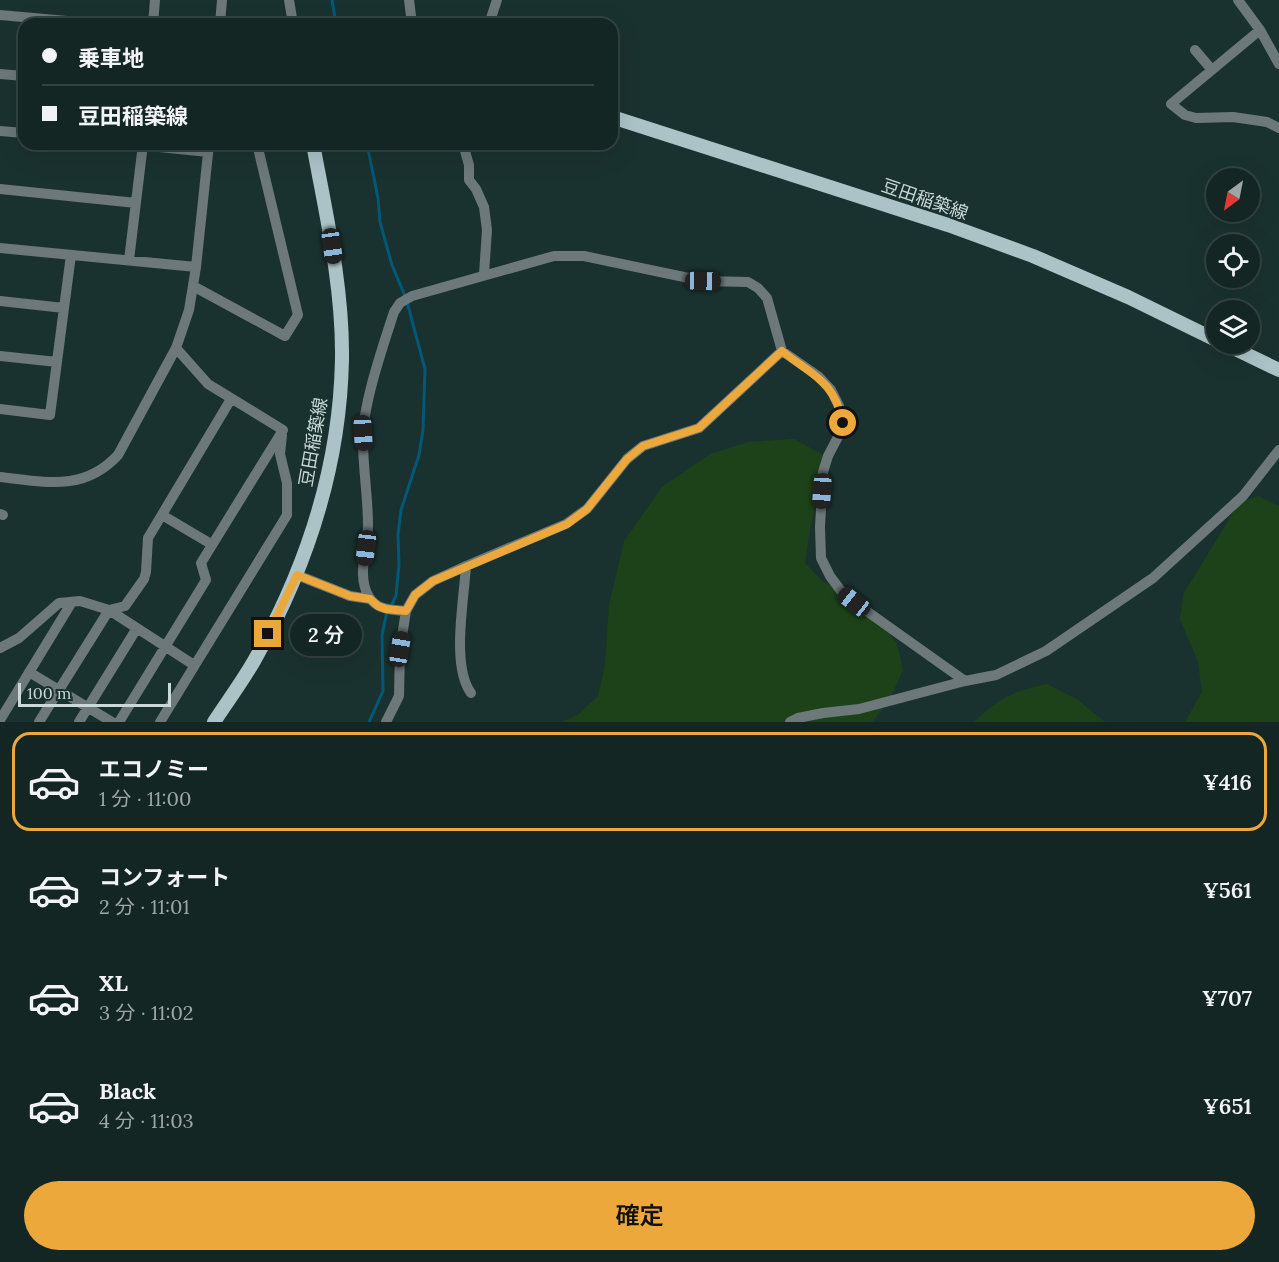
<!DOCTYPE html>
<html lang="ja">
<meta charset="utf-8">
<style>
body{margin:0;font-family:Lora,"Noto Sans JP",serif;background:#1d2e2b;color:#f1f3f6;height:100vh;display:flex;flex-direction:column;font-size:22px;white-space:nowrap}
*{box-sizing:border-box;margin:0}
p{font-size:20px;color:#9da5a6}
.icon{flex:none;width:33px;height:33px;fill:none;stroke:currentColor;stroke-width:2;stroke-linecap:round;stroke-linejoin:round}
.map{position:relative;height:722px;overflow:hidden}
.details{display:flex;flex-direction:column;background:#142623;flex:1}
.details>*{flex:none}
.banner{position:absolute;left:18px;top:18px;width:600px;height:132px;border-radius:18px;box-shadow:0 6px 24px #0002,0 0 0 2px #334341;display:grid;align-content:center;height:132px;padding:0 24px;background:#142623}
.needle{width:39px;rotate:212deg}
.buttons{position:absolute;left:1206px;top:168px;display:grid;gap:12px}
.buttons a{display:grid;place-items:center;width:54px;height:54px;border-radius:50%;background:#142623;box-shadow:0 6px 24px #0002,0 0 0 2px #334341;font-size:30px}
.scale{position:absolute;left:18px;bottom:15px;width:153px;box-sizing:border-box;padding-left:6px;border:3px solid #cad8d6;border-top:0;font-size:16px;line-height:21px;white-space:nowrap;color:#cad8d6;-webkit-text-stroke:4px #1a322f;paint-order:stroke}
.end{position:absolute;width:27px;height:27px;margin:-14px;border:8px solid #eda83b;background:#111;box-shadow:0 0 0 3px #111}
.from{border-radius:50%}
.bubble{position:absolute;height:42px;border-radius:21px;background:#142623;box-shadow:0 6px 24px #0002,0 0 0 2px #334341;font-size:20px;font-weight:600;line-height:42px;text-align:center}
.car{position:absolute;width:18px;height:36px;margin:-18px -9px;border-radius:8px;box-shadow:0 0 4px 2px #0007;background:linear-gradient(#222 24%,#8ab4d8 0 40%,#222 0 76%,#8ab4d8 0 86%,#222 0)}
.banner b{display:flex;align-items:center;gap:21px;height:57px;font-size:22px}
.banner b+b{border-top:2px solid #334341}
.banner i{width:15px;height:15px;background:#f1f3f6}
ul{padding:10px 0 0;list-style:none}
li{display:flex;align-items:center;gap:18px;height:99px;margin:0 12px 9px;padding:0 12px;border:3px solid transparent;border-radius:18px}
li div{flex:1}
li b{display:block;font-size:22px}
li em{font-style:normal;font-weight:600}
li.selected{border-color:#eda83b}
li>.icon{width:54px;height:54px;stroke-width:1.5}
.action{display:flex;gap:12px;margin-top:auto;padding:12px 24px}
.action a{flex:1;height:69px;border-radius:36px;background:#eda83b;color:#111;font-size:24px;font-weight:600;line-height:69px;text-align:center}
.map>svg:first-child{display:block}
.green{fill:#1d4219}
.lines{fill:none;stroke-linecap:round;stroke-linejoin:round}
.stream{stroke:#035877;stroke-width:3}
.minor{stroke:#6d787a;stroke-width:10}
.major{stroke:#abc3c7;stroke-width:14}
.route{stroke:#eda83b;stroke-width:8}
.labels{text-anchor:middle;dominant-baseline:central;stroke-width:4.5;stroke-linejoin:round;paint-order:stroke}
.street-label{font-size:18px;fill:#cad8d6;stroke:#1a322f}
</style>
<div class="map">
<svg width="1279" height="722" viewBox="0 0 1279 722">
<rect width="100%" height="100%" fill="#1a322f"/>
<path class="green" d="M794 439 825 456C819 492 809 527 805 563L823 582 847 591 877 618 897 644 903 670 889 701 872 722H561L578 715 598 696 605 665 609 605 624 541 662 487 710 454 748 442Z
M1258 496 1279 506V722H1185L1202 692 1198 662 1180 619 1184 593 1239 503Z
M1047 684 1078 700 1105 722H974C999 698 1014 691 1047 684Z"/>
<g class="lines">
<path class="stream" d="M332 0 336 24
M367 144 378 198 380 222 392 265 405 296
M369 722 383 691 382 635 386 616 396 596 399 565 398 535 401 510 419 455 423 430 425 369 407 302"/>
<path class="minor" d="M289 0 293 24
M409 0 412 24
M1238 0 1260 30 1279 64
M0 15 100 24
M153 24 155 0
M220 24 222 0
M489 24 497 0
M1260 30 1171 104 1185 115 1196 118 1233 117 1267 122 1279 128
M1195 50 1212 70
M0 74 24 76
M0 131 24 133
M130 144 208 152
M463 144 469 165V180L476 189 484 207 487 230 484 274
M0 189 136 203
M0 248 196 267
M129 260 143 144
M193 286 285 336 298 315 257 144
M0 301 64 308 50 415 0 409
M64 308 71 255
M176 348 208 384 283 430
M0 356 57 362
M0 477C45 482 84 492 118 455L176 348 189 310 196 267 209 144
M0 514 3 515
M162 515 211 544
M466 566C464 600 451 666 471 693
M297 575 350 596 370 599
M406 611C392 610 377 610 369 597 356 575 368 549 368 525 368 494 362 463 363 433 365 398 383 346 394 312L400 303 412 296 554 256H584L703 281 748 282 758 288 767 298 782 351 818 376 831 390 839 406 843 423 840 433 828 456 823 472 820 527 821 558 830 576 844 595 965 681
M0 648 19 638 59 603 80 601 109 610 194 665
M29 672 112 722
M0 720 72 602
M39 722 109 610 125 606 144 579 146 572 148 538 231 399
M79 722 137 628
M119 722 206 580 201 563 283 430
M160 722 287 515V483L280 454 282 435
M386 722 399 696 400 649 406 611 415 595 433 581 466 566 566 524 587 509 627 459 643 446 699 428 782 351
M790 722 798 718 823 713 859 709 965 681 996 675 1046 651 1153 578 1243 496 1279 450"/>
<path class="major" d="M612 117 948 225 1033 256 1128 297 1216 340
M1225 344 1279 370
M214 722C227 702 242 682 254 661 306 569 340 466 342 359 343 287 326 214 313 144"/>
</g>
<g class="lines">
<path class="route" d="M268 634 297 575 350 596 370 599 378 606 386 609 406 611 415 595 433 581 567 524 587 509 627 459 643 446 699 428 782 351C813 376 834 380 843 423"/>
</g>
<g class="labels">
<g class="street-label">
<text transform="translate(925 199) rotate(19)">豆田稲築線</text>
<text transform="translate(313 442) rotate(-80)">豆田稲築線</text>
</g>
</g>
</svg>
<div class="buttons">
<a><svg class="needle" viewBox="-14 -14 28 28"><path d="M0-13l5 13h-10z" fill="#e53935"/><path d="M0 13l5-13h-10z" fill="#9da5a6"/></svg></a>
<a><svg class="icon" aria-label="locate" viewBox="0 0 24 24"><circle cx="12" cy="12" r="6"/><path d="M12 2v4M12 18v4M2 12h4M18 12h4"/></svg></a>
<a><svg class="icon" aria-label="layers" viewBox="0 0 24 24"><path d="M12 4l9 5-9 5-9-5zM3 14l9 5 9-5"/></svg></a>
</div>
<div class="scale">100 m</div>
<i class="end from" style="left:843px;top:423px"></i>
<i class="end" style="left:268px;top:634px"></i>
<div class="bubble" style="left:290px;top:614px;width:72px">2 分</div>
<i class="car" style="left:332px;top:246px;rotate:172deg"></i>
<i class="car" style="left:703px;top:281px;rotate:91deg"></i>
<i class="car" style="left:363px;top:433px;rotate:177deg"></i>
<i class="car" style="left:822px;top:491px;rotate:184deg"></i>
<i class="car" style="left:366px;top:548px;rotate:187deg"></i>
<i class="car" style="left:854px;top:602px;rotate:308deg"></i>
<i class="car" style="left:400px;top:649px;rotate:9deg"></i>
<div class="banner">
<b><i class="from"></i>乗車地</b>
<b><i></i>豆田稲築線</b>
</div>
</div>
<section class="details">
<ul>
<li class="selected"><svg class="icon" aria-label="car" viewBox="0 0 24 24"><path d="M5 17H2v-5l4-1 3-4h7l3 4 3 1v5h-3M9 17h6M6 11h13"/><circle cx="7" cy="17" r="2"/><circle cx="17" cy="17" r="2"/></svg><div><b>エコノミー</b><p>1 分 · 11:00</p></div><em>¥416</em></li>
<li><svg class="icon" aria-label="car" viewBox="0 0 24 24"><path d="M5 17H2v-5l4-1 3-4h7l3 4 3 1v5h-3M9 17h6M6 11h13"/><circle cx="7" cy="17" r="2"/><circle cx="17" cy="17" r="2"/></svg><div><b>コンフォート</b><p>2 分 · 11:01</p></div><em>¥561</em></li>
<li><svg class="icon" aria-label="car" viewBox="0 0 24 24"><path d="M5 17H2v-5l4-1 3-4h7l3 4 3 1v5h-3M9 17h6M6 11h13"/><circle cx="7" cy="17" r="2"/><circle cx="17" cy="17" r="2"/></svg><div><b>XL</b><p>3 分 · 11:02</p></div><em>¥707</em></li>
<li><svg class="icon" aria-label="car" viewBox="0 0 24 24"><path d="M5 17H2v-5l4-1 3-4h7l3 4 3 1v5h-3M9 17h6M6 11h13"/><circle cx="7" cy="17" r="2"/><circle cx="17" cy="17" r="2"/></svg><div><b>Black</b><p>4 分 · 11:03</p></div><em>¥651</em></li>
</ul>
<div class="action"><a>確定</a></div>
</section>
